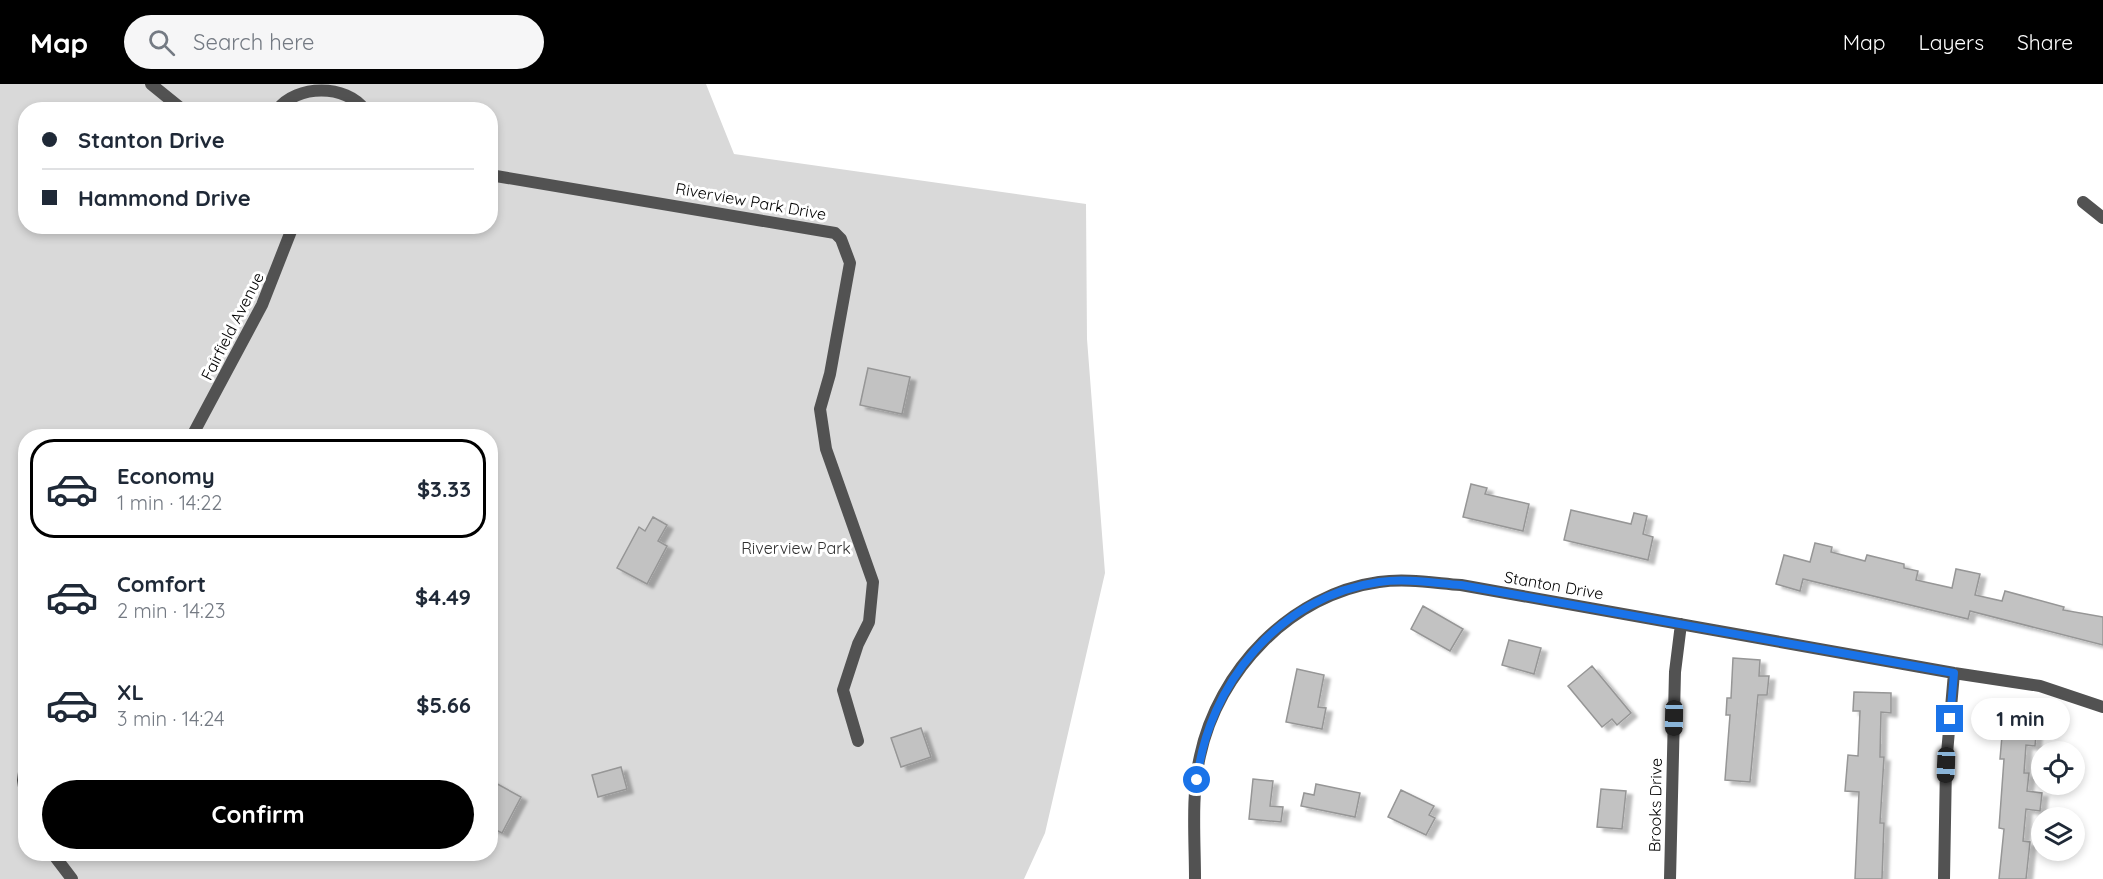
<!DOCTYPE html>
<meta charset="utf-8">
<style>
body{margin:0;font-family:Quicksand,sans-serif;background:#f6f6f7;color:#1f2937;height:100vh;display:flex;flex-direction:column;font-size:22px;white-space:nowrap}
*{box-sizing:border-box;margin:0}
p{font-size:20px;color:#747a83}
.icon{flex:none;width:33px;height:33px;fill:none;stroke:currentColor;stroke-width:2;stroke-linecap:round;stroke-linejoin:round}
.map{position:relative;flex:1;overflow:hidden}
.drawer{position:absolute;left:18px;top:345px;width:480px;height:432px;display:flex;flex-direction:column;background:#fff;border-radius:24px;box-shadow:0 3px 9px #0003}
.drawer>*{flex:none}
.banner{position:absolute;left:18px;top:18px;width:480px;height:132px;border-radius:24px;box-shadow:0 3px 9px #0003;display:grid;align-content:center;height:132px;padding:0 24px;background:#fff}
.fabs{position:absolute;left:2031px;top:657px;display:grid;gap:12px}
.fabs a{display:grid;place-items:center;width:54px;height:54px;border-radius:50%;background:#fff;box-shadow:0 3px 9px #0003;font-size:30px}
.end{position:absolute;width:27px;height:27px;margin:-14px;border:8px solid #1a73e8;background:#fff;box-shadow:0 0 0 3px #fff}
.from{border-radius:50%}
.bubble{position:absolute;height:42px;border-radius:21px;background:#fff;box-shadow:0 3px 9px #0003;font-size:20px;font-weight:700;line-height:42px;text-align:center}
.car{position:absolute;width:18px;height:36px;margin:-18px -9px;border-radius:8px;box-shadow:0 0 4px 2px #0007;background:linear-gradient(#222 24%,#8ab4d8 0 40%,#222 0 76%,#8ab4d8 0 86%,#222 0)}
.banner b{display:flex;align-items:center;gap:21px;height:57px;font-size:22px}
.banner b+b{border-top:2px solid #e0e1e3}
.banner i{width:15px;height:15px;background:#1f2937}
ul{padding:10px 0 0;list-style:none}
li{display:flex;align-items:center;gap:18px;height:99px;margin:0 12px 9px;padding:0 12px;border:3px solid transparent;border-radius:24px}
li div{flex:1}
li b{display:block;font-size:22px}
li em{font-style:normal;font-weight:700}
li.active{border-color:#000}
li>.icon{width:54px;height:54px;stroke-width:1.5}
.button{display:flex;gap:12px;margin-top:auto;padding:12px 24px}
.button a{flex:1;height:69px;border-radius:36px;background:#000;color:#fff;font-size:24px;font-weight:700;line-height:69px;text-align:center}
header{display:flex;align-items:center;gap:36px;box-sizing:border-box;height:84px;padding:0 30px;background:#000;color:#fff}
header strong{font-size:28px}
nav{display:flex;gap:33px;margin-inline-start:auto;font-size:21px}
.search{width:420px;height:54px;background:#f6f6f7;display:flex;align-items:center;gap:15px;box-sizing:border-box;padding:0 21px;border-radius:33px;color:#747a83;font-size:22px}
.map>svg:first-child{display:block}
.green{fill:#d9d9d9;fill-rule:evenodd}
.building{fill:#c2c2c2;stroke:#969696;stroke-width:1.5;filter:url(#shadow)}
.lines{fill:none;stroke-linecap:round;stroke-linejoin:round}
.street{stroke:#525252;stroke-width:12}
.route{stroke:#1a73e8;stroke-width:8}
.labels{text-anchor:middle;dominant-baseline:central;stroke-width:6;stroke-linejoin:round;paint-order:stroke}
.street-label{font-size:16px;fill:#000;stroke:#fff}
.park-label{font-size:16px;fill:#303030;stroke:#fff}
</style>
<header>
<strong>Map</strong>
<div class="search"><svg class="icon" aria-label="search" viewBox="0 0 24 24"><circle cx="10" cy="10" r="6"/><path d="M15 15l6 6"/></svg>Search here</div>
<nav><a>Map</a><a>Layers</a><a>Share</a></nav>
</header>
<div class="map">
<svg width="2103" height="795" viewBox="0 0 2103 795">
<defs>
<filter id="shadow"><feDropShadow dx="6" dy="4" stdDeviation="1.5" flood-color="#0004"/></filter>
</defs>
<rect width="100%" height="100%" fill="#fff"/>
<path class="green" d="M0 0H706L734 70 1086 120 1087 255 1105 489 1045 749 1024 795H0ZM26 26H490V142H26ZM26 352H490V770H26Z"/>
<path class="building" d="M868 284 910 293 902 330 860 321Z
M1471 400 1487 404 1485 410 1529 420 1523 447 1463 433Z
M1571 426 1631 440 1634 429 1647 432 1643 450 1653 453 1648 476 1564 456Z
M653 433 667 441 658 457 667 462 647 500 617 484 639 443 645 447Z
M1815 459 1832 463 1831 468 1865 477 1867 471 1904 480V484L1918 487 1916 496 1952 504 1956 485 1980 490 1975 511 2002 517 2005 507 2064 523 2063 526 2103 533V561L1970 527 1968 535 1803 495 1800 507 1776 500 1784 471 1810 478Z
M1423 522 1463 545 1450 567 1411 545Z
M1509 556 1541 564 1534 590 1502 581Z
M1733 574 1760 576 1759 592H1769L1767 611H1758L1750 698 1725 696 1730 631H1726L1727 614H1731Z
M1592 582 1631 629 1617 641 1612 635 1602 643 1568 602Z
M1297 585 1324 591 1318 623 1326 624 1322 645 1286 638Z
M1854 608 1891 609V629L1881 628 1880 673H1884L1880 739H1884L1882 795H1855L1859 708 1845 707 1848 671 1858 672 1860 627H1853Z
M2012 620 2029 622 2028 639 2037 640 2035 662 2026 661 2024 689H2029L2027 707 2042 709 2040 727 2026 725 2023 757 2030 758 2026 795H1999L2004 745 1999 744 2004 675H2000L2003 640 2010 641Z
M921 644 931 673 901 683 891 654Z
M621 683 627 705 598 713 592 691Z
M1253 695 1273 697 1270 722 1283 723 1281 738 1249 735Z
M490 696 521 713 502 749 490 743Z
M1316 700 1360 709 1355 733 1301 722 1304 709 1314 711Z
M1601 705 1626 707 1622 745 1597 743Z
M1401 706 1434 722 1429 731 1435 734 1426 751 1388 733Z"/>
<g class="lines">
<path class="street" d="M151 0 183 26
M277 26C297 0 346 0 365 26
M490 91 835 149 841 155 850 179 830 290 820 325 826 365 873 498 869 538 858 560 843 606 858 657
M2083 118 2103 134
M192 352 262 221 293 142
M26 673 23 696 26 717
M53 770 72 795
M1195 795C1195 755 1191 711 1200 672 1218 587 1291 510 1379 498 1406 494 1434 499 1461 501L1954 589 2040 602 2103 623
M1670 795 1675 588 1681 540
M1944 795 1946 681 1954 589"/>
</g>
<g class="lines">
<path class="route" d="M1197 696C1208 601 1279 512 1379 498 1406 494 1434 499 1461 501L1954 589 1950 635"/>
</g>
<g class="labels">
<g class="street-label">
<text transform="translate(751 117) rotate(10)">Riverview Park Drive</text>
<text transform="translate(232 242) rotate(-63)">Fairfield Avenue</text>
<text transform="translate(1554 501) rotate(10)">Stanton Drive</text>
<text transform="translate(1655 721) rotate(-89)">Brooks Drive</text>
</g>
<g class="park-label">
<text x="796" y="464">Riverview Park</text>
</g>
</g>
</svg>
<div class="fabs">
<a><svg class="icon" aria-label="locate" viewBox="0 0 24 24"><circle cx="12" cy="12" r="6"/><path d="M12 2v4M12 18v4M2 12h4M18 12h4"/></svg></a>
<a><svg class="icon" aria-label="layers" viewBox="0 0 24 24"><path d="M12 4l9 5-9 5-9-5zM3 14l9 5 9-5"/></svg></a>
</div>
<i class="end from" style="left:1197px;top:696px"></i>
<i class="end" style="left:1950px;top:635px"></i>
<div class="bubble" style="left:1971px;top:614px;width:99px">1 min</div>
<i class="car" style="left:1674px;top:634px;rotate:181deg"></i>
<i class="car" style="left:1946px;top:681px;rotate:182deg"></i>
<div class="banner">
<b><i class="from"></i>Stanton Drive</b>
<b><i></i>Hammond Drive</b>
</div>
<section class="drawer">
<ul>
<li class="active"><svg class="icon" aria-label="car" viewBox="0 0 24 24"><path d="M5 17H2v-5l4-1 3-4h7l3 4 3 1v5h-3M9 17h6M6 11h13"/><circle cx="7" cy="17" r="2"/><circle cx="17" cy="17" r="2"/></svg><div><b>Economy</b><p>1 min · 14:22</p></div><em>$3.33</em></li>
<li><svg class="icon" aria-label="car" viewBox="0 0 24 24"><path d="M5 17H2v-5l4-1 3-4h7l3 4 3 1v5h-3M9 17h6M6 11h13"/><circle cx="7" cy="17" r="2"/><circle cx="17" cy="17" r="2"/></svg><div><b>Comfort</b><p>2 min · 14:23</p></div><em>$4.49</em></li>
<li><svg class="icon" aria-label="car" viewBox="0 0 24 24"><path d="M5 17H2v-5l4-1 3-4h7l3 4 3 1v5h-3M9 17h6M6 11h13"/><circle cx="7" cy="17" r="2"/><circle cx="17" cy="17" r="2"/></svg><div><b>XL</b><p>3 min · 14:24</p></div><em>$5.66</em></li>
</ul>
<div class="button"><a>Confirm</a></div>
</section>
</div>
